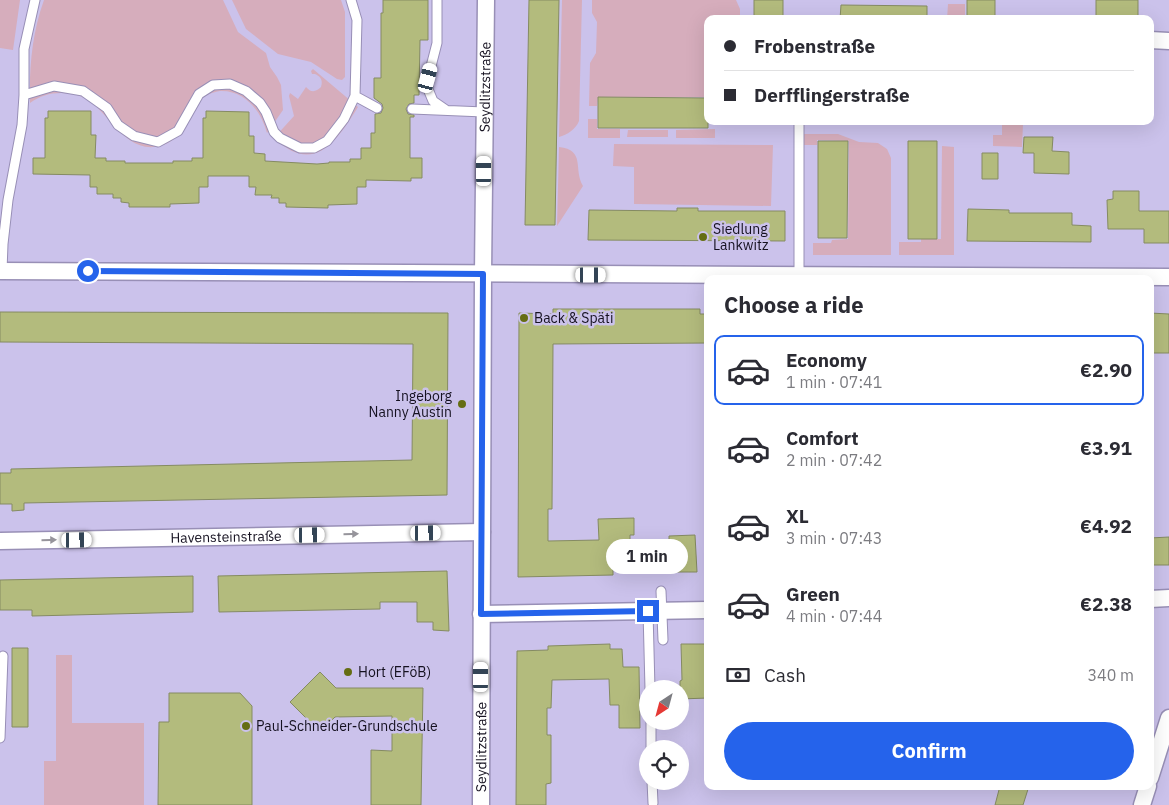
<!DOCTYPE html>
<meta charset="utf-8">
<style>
body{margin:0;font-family:"IBM Plex Sans",sans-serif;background:#f2f2f3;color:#2b2b33;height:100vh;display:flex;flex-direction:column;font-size:19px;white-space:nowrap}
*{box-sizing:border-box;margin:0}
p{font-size:16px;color:#7c7c81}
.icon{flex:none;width:28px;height:28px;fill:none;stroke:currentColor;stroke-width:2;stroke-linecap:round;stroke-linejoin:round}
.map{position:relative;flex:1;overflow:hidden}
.drawer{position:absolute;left:704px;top:275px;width:450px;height:515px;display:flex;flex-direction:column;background:#fff;border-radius:10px;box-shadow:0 5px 20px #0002}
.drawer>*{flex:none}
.hud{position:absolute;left:704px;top:15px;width:450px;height:110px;border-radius:10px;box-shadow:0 5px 20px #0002;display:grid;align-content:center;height:110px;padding:0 20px;background:#fff}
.needle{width:32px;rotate:216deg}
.buttons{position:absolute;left:639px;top:680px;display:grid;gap:10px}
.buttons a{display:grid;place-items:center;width:50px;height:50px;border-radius:50%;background:#fff;box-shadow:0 5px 20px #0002;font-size:25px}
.end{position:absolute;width:22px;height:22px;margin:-11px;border:6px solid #2563eb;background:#fff;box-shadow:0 0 0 2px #fff}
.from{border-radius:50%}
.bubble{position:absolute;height:35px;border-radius:18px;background:#fff;box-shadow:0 5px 20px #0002;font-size:16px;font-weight:800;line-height:35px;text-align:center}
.car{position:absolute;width:15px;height:30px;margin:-15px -8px;border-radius:6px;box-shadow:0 0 4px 1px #0007;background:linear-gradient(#fff 24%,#345 0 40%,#fff 0 76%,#345 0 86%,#fff 0)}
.hud b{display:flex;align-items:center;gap:18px;height:48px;font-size:19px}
.hud b+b{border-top:1px solid #e1e1e2}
.hud i{width:12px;height:12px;background:#2b2b33}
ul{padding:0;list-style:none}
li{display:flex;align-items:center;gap:15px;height:70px;margin:0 10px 8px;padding:0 10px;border:2px solid transparent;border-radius:10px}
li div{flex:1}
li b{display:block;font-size:19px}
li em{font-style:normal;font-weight:800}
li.on{border-color:#2563eb}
li>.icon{width:45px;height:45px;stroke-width:1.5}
h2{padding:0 20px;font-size:22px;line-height:60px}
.pay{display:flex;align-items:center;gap:12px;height:55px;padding:0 20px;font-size:19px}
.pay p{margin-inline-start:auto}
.button{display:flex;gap:10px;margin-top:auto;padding:10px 20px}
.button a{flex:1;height:58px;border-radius:30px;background:#2563eb;color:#fff;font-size:20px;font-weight:800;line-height:58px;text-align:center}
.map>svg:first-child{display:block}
.green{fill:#d6adbc}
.building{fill:#b3bb7d;stroke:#858b62}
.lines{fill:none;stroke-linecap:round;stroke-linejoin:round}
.lane-casing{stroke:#988fb6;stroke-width:11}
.street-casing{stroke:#988fb6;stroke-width:19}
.lane{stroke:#fff;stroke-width:9}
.street{stroke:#fff;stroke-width:16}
.oneway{fill:#96949b}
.route{stroke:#2563eb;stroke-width:6}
.poi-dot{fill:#656d13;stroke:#cbc2eb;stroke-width:2}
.labels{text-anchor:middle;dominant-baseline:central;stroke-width:5;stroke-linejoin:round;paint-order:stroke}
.street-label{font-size:14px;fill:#151120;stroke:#cbc2eb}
.poi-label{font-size:14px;fill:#151120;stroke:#cbc2eb;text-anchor:start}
</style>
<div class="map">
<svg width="1169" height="805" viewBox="0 0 1169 805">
<rect width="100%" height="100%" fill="#cbc2eb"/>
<path class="green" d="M0 0H20L13 50 0 48Z
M44 0H223L238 32 266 53 270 67 277 77 281 85 283 110 267 133C261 111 245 90 220 91 213 92 205 95 200 100 197 103 196 107 194 110 185 128 175 145 154 147 121 150 107 106 80 96 75 94 68 93 61 93 49 93 40 96 30 103 29 68 32 33 44 0Z
M232 0H341L345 12V77L342 80 337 79 311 62 278 54 269 47 246 29Z
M562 0H582L579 121C576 129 567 135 559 137Z
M592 0H736L740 9V19H708L707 97H598L597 106H589L590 63 596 53 597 22 592 13Z
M948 4H965V19H947Z
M313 69 358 107C337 141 314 176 274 138L294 116 289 96 290 93 298 99 306 87C311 93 316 92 321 87 323 80 321 77 315 74H312L311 71Z
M588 119H597V129H620V138H588Z
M1002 121H1019L1023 124 1022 147 993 146V135H1002Z
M715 129V138H676V130Z
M628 130H668V137H627Z
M804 134H838L859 142 878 143 887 149 891 158V255H813V243H831L832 240 848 239 849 141 817 140V145H804Z
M614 144 773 145 771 206 634 204V167L613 166Z
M942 146 954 147V255H899V242H921V239H941Z
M559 147C586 150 573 169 583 186L557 226Z
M56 655H72V723H144V805H44V761H56Z"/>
<path class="building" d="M383 0H428V40H420L419 95H414V103L409 104 406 109 408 114 414 115V117H410V158H422V178H411V181L366 180V187H357V204L328 205V208L286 207V203H279V198H271L272 195H255L256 187H249V176H208V187H199V203L170 204V207H129V203L121 202V198H113V194H97V187H90V175L33 174V158H45V118H48V111H91V135H96L95 158H106V161H125V163H173V161H192V158H203V118H206V111L249 112V136H254V153L265 154V161L317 164 329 163V162H350V159H361V148H371V133H375V114L381 113 383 108 382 104 374 98V78H381V13H383Z
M529 0H559L555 225H525Z
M754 0H783V19H754Z
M967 0H995V19H967Z
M1096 0H1138V18L1096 17Z
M841 5 927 6V19H840Z
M598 97 708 98V128H598Z
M1024 137H1053L1052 151 1069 152V174L1034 173V153H1023Z
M818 141H848L847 238H818Z
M908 141H937V239H908Z
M982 153H998V179H982Z
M1113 191H1139V211H1169V243H1144V229H1108L1107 200 1113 199Z
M677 208H698V211H785V241L588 240 589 210 677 211Z
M968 209 1009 210V213H1072V225L1091 226V242L967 241Z
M553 309H700V314H708V343L553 344 552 509H548V541L599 540 598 519 634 518V535H630V556H613V575L518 577 519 313 553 314Z
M0 312 448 313 447 495 24 503V510L12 511V504H0V473H11V469L412 460 413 344 0 342Z
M1150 313 1169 314V353H1150Z
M695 535 697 572H669V536Z
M1169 537V565H1150V538Z
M447 571 449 631 433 630V622H417V602H380V609L219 612 218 576Z
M193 576V612L32 616V610H0V580Z
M610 644V649H622L623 667H639L640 728H619V705H610L609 679 552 680 551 708H547V735H551V783L546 784V805H516L517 651 548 650V646Z
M681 644H708V698L680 699V681L682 680Z
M12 648H28V727H12Z
M320 672 336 688H423L421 805H371V750L392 751V716L335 717 320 732 290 702Z
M169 693H240L252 706V805H158L159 722H169Z
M1000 786H1029L1023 805H995Z"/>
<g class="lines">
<g class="lane-casing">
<path id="lane" d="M351 0 357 20 355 96 377 108
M437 0V43L428 78V89L433 101 446 110
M24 95 54 86 83 91 107 108 118 125 134 136 158 142 178 131 199 94 213 85 230 84 246 91 260 103 266 112 274 132 280 138 300 148H314L327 141 344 119 355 96
M412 109 484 112
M2 271 3 244 8 200 22 125 24 95V49L35 0
M799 275V121
M661 591 663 640
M648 611 650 689
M651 721V749
M0 738 3 656
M652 781 653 803"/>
</g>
<g class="street-casing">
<g id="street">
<path d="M1150 40 1169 41"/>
<path d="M0 271 1169 277"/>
<path id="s1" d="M0 541 482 532"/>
<path d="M1150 599 1169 598"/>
<path d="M481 614 708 610"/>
<path d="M1150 778 1169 718"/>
<path id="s2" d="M481 805 483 274 486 0"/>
<path d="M1142 805 1148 786"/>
</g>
</g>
<use href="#lane" class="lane"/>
<use href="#street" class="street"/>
</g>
<defs><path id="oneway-solid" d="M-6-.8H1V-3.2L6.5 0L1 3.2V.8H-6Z" transform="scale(1.25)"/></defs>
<g class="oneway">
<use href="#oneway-solid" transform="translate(351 534) rotate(-1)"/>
<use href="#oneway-solid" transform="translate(49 540) rotate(-1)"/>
</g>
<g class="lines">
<path class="route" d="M88 271 483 274 481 614 648 611"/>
</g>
<g class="poi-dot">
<circle cx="703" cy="237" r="5"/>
<circle cx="524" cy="318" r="5"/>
<circle cx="462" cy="404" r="5"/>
<circle cx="348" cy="672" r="5"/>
<circle cx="246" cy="726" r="5"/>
</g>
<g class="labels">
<g class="street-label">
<text stroke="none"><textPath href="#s2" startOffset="718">Seydlitzstraße</textPath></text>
<text stroke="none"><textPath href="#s1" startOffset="226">Havensteinstraße</textPath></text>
<text stroke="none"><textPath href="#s2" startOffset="58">Seydlitzstraße</textPath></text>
</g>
<g class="poi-label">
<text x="713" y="229">Siedlung<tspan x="713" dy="16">Lankwitz</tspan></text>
<text x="534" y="318">Back &amp; Späti</text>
<text x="452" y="396" text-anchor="end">Ingeborg<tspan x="452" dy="16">Nanny Austin</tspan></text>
<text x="358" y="672">Hort (EFöB)</text>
<text x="256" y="726">Paul-Schneider-Grundschule</text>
</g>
</g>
</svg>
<div class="buttons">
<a><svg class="needle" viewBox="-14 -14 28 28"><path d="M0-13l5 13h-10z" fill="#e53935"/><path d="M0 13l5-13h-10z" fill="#7c7c81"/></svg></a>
<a><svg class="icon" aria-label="locate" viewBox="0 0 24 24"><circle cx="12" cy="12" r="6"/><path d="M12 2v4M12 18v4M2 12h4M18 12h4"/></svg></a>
</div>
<i class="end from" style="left:88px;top:271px"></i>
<i class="end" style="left:648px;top:611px"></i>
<div class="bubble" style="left:606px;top:539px;width:82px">1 min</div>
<i class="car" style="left:428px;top:78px;rotate:15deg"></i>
<i class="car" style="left:484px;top:171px;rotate:0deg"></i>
<i class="car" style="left:591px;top:275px;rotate:90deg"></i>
<i class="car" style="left:426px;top:533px;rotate:89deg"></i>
<i class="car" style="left:310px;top:535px;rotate:89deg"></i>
<i class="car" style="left:77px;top:540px;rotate:89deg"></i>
<i class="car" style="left:481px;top:677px;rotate:0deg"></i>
<div class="hud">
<b><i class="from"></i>Frobenstraße</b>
<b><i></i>Derfflingerstraße</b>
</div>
<section class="drawer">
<h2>Choose a ride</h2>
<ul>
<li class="on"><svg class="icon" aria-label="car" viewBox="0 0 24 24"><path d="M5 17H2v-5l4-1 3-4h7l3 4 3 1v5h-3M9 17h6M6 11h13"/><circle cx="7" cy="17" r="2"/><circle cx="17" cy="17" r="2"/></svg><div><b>Economy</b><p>1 min · 07:41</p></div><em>€2.90</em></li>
<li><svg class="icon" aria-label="car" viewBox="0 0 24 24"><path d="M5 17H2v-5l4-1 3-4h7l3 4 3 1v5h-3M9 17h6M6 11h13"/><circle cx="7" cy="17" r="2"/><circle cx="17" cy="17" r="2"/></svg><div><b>Comfort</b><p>2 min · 07:42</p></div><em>€3.91</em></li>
<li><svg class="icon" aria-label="car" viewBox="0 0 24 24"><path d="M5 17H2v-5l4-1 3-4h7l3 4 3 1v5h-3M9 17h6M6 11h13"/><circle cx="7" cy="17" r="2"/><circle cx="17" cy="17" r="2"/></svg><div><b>XL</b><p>3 min · 07:43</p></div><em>€4.92</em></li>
<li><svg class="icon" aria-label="car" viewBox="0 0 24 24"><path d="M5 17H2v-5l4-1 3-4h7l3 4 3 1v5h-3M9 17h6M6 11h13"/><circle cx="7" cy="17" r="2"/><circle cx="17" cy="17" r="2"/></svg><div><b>Green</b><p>4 min · 07:44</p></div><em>€2.38</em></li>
</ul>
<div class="pay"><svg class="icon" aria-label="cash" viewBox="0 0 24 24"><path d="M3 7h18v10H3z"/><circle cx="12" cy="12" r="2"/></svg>Cash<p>340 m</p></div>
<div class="button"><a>Confirm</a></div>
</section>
</div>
